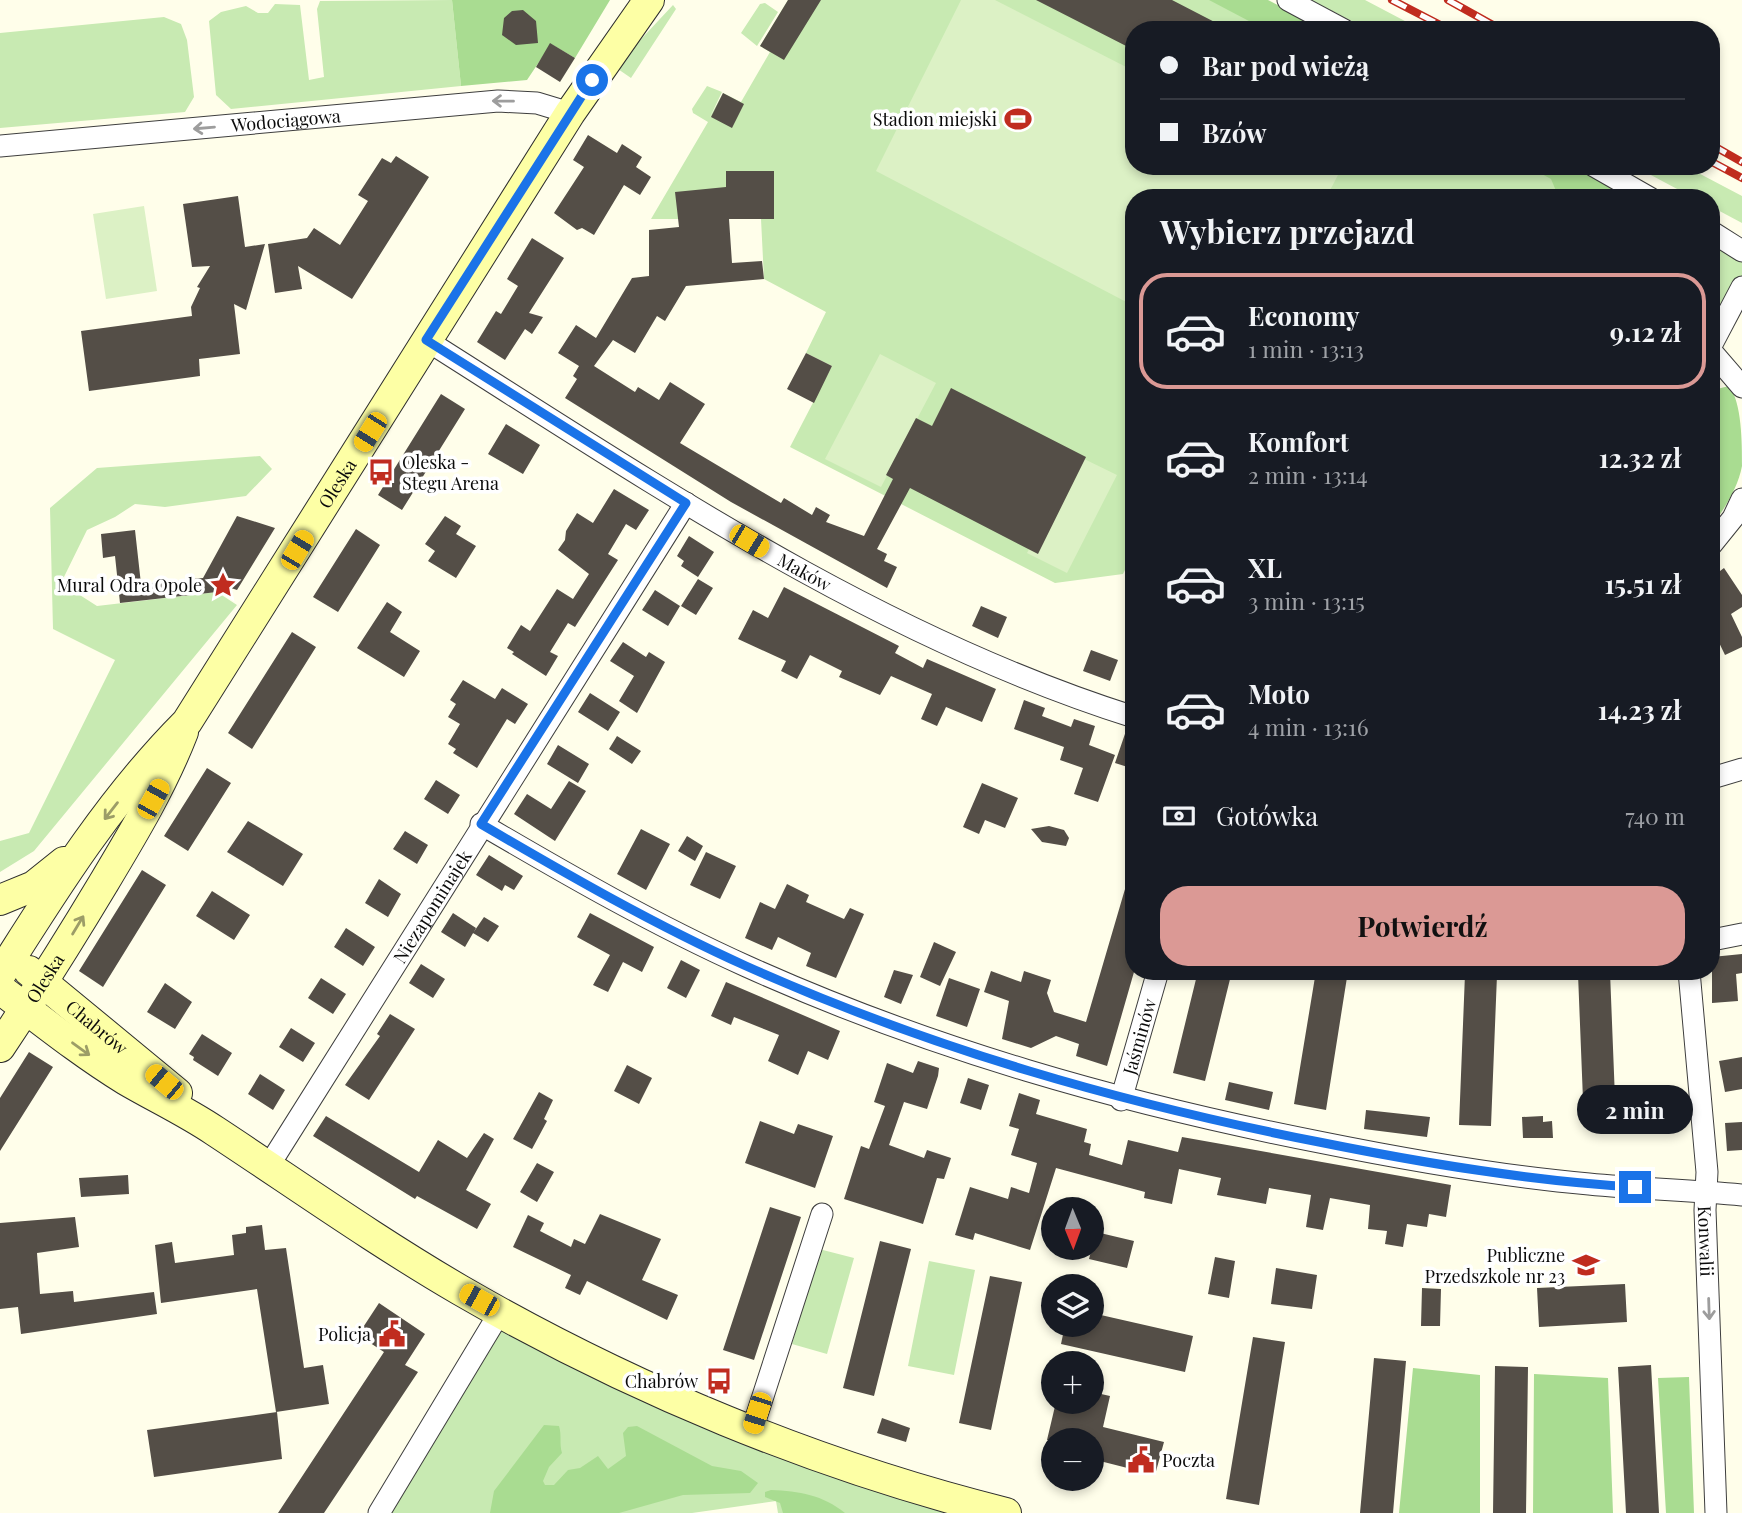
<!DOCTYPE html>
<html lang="pl">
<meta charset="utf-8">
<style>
body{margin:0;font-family:"Playfair Display",serif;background:#20242c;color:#f1f3f6;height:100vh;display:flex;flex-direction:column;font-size:26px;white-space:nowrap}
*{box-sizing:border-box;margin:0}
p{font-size:23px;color:#9ea1a6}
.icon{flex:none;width:38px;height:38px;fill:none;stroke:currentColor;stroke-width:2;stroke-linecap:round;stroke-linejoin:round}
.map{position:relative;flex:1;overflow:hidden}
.details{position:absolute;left:1125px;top:189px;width:595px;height:791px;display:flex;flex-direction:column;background:#171b24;border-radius:28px;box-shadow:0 4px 10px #0003}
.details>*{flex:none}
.guide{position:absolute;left:1125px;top:21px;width:595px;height:154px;border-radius:28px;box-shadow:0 4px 10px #0003;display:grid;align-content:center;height:154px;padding:0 35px;background:#171b24}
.needle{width:46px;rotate:179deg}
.buttons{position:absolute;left:1041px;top:1197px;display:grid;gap:14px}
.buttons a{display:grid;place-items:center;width:63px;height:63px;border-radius:50%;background:#171b24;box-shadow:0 4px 10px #0003;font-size:35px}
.end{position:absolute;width:32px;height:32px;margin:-16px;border:9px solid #1a73e8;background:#fff;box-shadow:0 0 0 4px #fff}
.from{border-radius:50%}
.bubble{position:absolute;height:49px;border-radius:24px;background:#171b24;box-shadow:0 4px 10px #0003;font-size:23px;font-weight:700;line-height:49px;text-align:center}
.car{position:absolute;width:21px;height:42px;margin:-21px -10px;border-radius:9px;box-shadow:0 0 5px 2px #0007;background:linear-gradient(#f5c518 24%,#345 0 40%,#f5c518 0 76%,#345 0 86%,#f5c518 0)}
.guide b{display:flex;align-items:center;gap:24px;height:66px;font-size:26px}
.guide b+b{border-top:2px solid #363941}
.guide i{width:18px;height:18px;background:#f1f3f6}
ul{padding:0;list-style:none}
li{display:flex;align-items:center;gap:21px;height:116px;margin:0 14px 10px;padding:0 21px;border:4px solid transparent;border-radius:28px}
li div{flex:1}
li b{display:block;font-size:26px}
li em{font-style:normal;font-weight:700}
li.on{border-color:#db9995}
li>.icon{width:63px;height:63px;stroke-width:1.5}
h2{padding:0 35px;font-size:32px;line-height:84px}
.pay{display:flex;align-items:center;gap:18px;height:77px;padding:0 35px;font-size:26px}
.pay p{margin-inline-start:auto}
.primary-button{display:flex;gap:14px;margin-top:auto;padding:14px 35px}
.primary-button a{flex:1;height:80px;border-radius:28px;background:#db9995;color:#111;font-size:28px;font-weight:700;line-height:80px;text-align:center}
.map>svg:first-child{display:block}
.green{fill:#c8eab2}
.forest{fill:#a9dc91}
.pitch{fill:#dcf1c5}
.building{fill:#544e47}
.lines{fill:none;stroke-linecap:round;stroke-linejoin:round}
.street-casing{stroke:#3e3e3e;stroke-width:23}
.secondary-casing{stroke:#2d2d2d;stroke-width:32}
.street{stroke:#fff;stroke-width:21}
.secondary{stroke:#fdffa5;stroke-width:30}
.rail-casing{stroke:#c02c1f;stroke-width:8}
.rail{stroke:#fff;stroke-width:5;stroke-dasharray:16;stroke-linecap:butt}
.oneway{stroke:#9d9d9d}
.oneway2{stroke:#9c9d67}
.route{stroke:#1a73e8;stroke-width:9}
.labels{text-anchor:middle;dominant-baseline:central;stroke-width:7;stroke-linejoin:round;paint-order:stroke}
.poi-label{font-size:18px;fill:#0b0b0b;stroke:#fff;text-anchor:end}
.street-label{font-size:18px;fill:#0b0b0b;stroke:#fff}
</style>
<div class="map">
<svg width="1742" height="1513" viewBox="0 0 1742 1513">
<rect width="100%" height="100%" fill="#fffeea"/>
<path class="green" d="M452 0 461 86 231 109 216 95 209 21 221 12 246 6 258 13H268L275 4 300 5 309 80 324 77 317 9 320 1Z
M788 0H1266L1323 30H1134V166H1574L1629 198H1134V552L1123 574 1055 583 790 447 832 366 806 353 826 312 764 279 761 219H651L708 122 693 113 692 109 707 86 722 92 710 117 723 93 741 102 770 52 760 46Z
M1311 0H1365L1422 30H1369Z
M765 3 778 12 757 46 741 33 760 4Z
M673 5 676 9 631 78 615 67Z
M164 17 181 24 187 40 194 97 185 112 0 128V33Z
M1634 166H1685L1742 196V223L1712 207V198H1694Z
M1712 246 1742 255V287L1712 344Z
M260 456 272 469 246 496 165 507 135 504 115 517 87 530 61 583 97 606 217 592 237 605 34 851 0 872V841L29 833 115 660 53 629 50 508 97 468Z
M819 1249 854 1258 827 1354 792 1344Z
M929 1261 975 1270 954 1375 908 1366Z
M500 1312 598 1362 1006 1513H778L776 1501 692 1513H379Z"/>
<path class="forest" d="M452 0H610L575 58 551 44 527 80 461 86Z
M1209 0H1268L1325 30H1266Z
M1527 166H1576L1631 198H1559L1551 179Z
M1729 386C1742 402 1742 444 1742 466 1738 488 1724 509 1712 526V480L1717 449C1708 436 1707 402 1717 389Z
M1413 1368 1480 1375V1513H1399Z
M1534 1374 1608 1378 1613 1513H1533Z
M1689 1377 1694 1513H1666L1658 1378Z
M544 1425 559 1426C562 1436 559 1443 562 1453L549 1467 543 1481 545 1485H554L568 1470 580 1468 598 1456 608 1469 626 1456 623 1433 628 1427 637 1426 712 1466 741 1471 758 1483 750 1493 683 1495 619 1513H490L494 1491Z
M771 1490C799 1491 823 1495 845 1513H783L780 1503 765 1497V1492Z"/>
<path class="pitch" d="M961 0H995L1134 71V166H1321L1338 175 1326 198H1134V306L876 171Z
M144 206 157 291 106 299 93 214Z
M880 354 936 383 881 487 825 459Z
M1078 456 1117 475 1067 573 1027 553Z"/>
<path class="building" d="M788 0H821L784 60 760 46Z
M1036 0H1172L1230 30H1134V50Z
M523 10 536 21 538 43 516 45 502 35 504 18 512 11Z
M550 43 575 58 560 82 536 67Z
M723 93 744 104 732 128 711 117Z
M588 135 617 153 622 144 642 157 636 167 651 177 640 195 624 185 594 235 582 228 577 230 554 213 584 167 573 160Z
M396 156 429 177 352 299 298 266 302 289 275 293 268 244 307 238 314 228 340 245 368 201 358 195 382 158 391 163Z
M726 171H774V219H729L732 263 762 261 764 279 686 286 665 321 657 316 635 353 613 340 594 366 635 392 638 387 659 400 670 382 705 404 680 443 781 503 784 498 812 515 816 507 830 515 826 522 864 536 893 479 886 475 916 418 932 426 951 388 1086 457 1038 554 910 488 877 549 887 554 884 561 897 567 887 588 731 502 565 398 577 379 573 376 579 366 558 353 576 325 596 338 632 278 649 276V230L679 227 675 192 726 187Z
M238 196 245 247 265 244 246 310 234 304 240 354 199 359 200 376 89 391 81 331 192 316 191 307 200 288 197 287 210 266 192 267 183 204Z
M532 238 564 258 529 313 543 317 532 334 525 329 505 360 477 342 496 311 501 314 518 286 507 279Z
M806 353 832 366 814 403 787 389Z
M441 394 465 409 402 510 378 495Z
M506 424 540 445 523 474 488 454Z
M614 489 649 510 636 530 626 524 608 554 618 560 575 627 568 623 550 652 558 656 546 676 512 654 514 652 507 648 521 625 530 631 557 589 573 599 589 574 558 550 565 540 566 531 577 513 593 523Z
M237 516 275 528 237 590 216 583 217 592 120 603 115 556 103 558 101 534 135 530 141 584 203 578Z
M445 516 461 526 456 534 476 546 456 578 428 561 435 551 425 544Z
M356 529 380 545 338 612 313 597Z
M689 536 714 552 698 577 681 566 684 561 677 556Z
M1724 568 1742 595V607L1731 614 1742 637V647L1725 655 1712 628V577Z
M698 579 713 588 696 615 681 606Z
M784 587 899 646 895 653 923 668 927 659 996 689 982 722 946 707 937 726 921 719 932 694 891 676 880 695 839 677 842 671 810 655 797 679 781 671 786 661 738 639 753 610 768 618Z
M655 590 680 606 668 626 642 610Z
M387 602 402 612 390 632 420 651 404 677 357 648Z
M981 606 1007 617 998 638 972 626Z
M292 632 316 647 252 749 228 733Z
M623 642 646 657 649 652 665 662 637 713 619 701 634 676 610 661Z
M1091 650 1118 660 1110 681 1083 671Z
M463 680 495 699 502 688 528 704 515 724 507 719 477 768 453 753 456 749 448 744 460 724 448 717 456 704 450 700Z
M590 693 620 712 608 731 578 712Z
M1024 700 1045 708 1042 716 1071 727 1074 719 1095 726 1089 745 1115 755 1098 802 1074 794 1083 768 1060 760 1064 747 1014 729Z
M1127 728 1134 730V769L1115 763Z
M617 736 641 751 632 764 609 749Z
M558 745 589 764 578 783 547 764Z
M207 768 231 783 188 851 164 836Z
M436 780 460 795 448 814 424 799Z
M569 781 586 791 555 841 514 814 527 794 551 809Z
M982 783 1018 798 1005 828 985 820 979 834 963 827Z
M248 821 303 854 283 886 227 852Z
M1049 826 1064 830 1069 838 1066 846 1042 842 1031 829Z
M641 829 670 844 646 890 617 874Z
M405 831 428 845 417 864 393 849Z
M687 836 703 846 695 861 678 851Z
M706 852 736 866 720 899 690 885Z
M489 855 523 876 514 890 505 885 502 891 476 875Z
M142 870 166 885 103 987 79 971Z
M1130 872 1134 873V972L1107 1066 1076 1056 1079 1044 1056 1036 1031 1048 1002 1039 1009 1001 984 992 991 971 1021 982 1024 971 1051 980 1047 993 1054 1012 1086 1022Z
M379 879 401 894 388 917 365 903Z
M787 884 809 895 806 902 844 919 850 908 864 914 836 978 806 966 811 953 778 937 772 950 745 938 760 902 775 909Z
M212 891 250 915 234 940 196 916Z
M453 913 476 928 465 947 441 932Z
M590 913 654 947 642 972 623 962 608 992 593 985 610 955 577 937Z
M484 917 499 926 488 942 473 933Z
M346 928 375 947 363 966 334 947Z
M934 942 956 952 940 986 920 977Z
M1742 954V973L1736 974 1738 1001 1712 1003V957Z
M681 960 700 970 686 998 667 988Z
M421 964 445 979 433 998 409 983Z
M894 970 913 975 901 1004 884 997Z
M1198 971H1232L1205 1081 1173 1073Z
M1316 971H1348L1326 1110 1294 1104Z
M1610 972 1616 1124 1584 1125 1578 974Z
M1465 974 1497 975 1491 1126 1459 1125Z
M321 978 346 994 333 1014 308 998Z
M949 978 980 989 967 1027 936 1016Z
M726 982 840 1031 828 1060 808 1051 798 1075 768 1061 779 1035 734 1017 731 1025 711 1016Z
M165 983 192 1002 175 1029 147 1012Z
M390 1014 415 1029 369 1100 345 1085 380 1036 377 1034Z
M291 1028 315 1043 303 1062 279 1047Z
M202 1034 232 1053 218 1076 193 1060 194 1057 189 1054Z
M29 1052 53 1067 0 1151V1098Z
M1742 1057V1089L1725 1092 1719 1061Z
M918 1061 939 1068 938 1076 927 1109 904 1102 889 1145 924 1158 927 1150 951 1158 944 1179 937 1178 923 1224 844 1199 861 1146 869 1149 885 1106 874 1102 887 1063 913 1073Z
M627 1065 652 1078 639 1104 614 1091Z
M260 1074 285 1090 273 1110 248 1094Z
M968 1078 989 1085 981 1110 960 1103Z
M1229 1082 1273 1092 1269 1110 1225 1100Z
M539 1092 553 1100 544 1119 547 1121 532 1149 513 1139Z
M1019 1093 1040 1100 1036 1114 1087 1129 1084 1142 1091 1144 1089 1155 1122 1165 1128 1140 1178 1152 1182 1137 1451 1185 1446 1217 1429 1214 1427 1227 1407 1224 1403 1247 1385 1244 1387 1231 1368 1229 1370 1205 1330 1198 1323 1230 1306 1227 1311 1195 1269 1188 1266 1204 1217 1195 1221 1178 1179 1169 1172 1204 1144 1198 1145 1192 1056 1168 1030 1250 975 1233 973 1240 955 1235 970 1187 1008 1199 1011 1187 1029 1193 1037 1163 1011 1155 1019 1129 1009 1126Z
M1366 1110 1430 1117 1427 1137 1364 1129Z
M326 1116 419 1172 438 1140 467 1158 484 1133 494 1139 466 1190 491 1204 477 1229 417 1196 415 1199 313 1136Z
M1543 1116V1122L1552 1121 1553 1138H1523L1522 1117Z
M760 1121 794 1134 798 1124 833 1136 815 1188 745 1163Z
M1742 1122V1150L1727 1151 1725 1123Z
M537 1163 554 1172 537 1202 520 1192Z
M128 1175 129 1194 81 1197 79 1178Z
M770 1207 801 1217 754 1360 723 1350Z
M600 1214 661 1239 642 1280 678 1295 667 1320 587 1281 580 1295 565 1288 571 1275 513 1247 528 1215 544 1223 540 1231 571 1247 574 1239 585 1244Z
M75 1217 79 1247 37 1253 40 1294 73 1291 74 1302 154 1292 157 1314 21 1334 18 1307 0 1309V1223Z
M262 1225 265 1250 286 1248 304 1368 323 1365 329 1404 276 1412 257 1289 161 1303 155 1245 172 1242 175 1263 234 1255 232 1235 246 1233V1227Z
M1096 1232 1134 1241 1127 1268 1089 1259Z
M880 1241 911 1249 874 1396 843 1388Z
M1215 1257 1235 1261 1229 1298 1208 1294Z
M1276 1268 1317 1275 1312 1309 1271 1304Z
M990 1276 1022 1282 991 1430 959 1423Z
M1625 1284 1627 1322 1539 1327 1537 1288Z
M1422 1288 1441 1289 1440 1326H1421Z
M379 1303 425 1334 405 1365 418 1372 324 1513H278L384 1352 358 1335Z
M1092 1313 1193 1336 1185 1372 1061 1344 1065 1325H1092Z
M1253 1337 1285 1342 1259 1505 1226 1499Z
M1374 1358 1406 1361 1393 1513H1360Z
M1651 1365 1659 1513H1626L1618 1367Z
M1495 1366 1528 1367 1526 1513H1493Z
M1092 1392 1110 1396 1103 1427 1164 1442 1155 1475 1092 1459V1440H1047L1056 1402H1092Z
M277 1412 282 1459 154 1477 147 1430Z
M882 1418 910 1428 906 1442 877 1433Z"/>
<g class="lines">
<g class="street-casing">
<g id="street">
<path d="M1288 0 1344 30"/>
<path id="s1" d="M0 146 498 101 537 103 570 113"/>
<path d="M1594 166 1650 198"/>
<path d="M1712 232 1742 251"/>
<path id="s2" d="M426 340C652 483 877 636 1134 717"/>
<path d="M1712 344 1742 287"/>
<path d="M1712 352 1742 387"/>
<path d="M1712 544 1733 518 1742 499"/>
<path d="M1712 778 1742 769"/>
<path d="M481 824C568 875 655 925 746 966 930 1049 1121 1103 1319 1142 1408 1160 1498 1176 1589 1184 1640 1189 1691 1190 1742 1195"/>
<path d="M1712 940 1742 934"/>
<path id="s3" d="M1689 971 1707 1172 1705 1210 1716 1513"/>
<path id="s4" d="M1121 1100 1158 971"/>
<path id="s5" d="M268 1167 686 503"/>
<path d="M752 1430 822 1214"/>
<path d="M379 1513 500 1312"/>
</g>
</g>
<g class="secondary-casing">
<g id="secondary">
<path d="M0 900 34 886 64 862"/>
<path id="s6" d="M29 971 177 1093"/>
<path id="s7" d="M0 975C56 886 112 797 187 722L570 113 649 0"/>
<path d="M0 989C41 1020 82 1053 126 1080 155 1097 187 1112 215 1131 297 1185 376 1241 460 1290 629 1388 817 1466 1006 1513"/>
<path id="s8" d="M0 1047C36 993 70 939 103 884 133 834 162 786 183 732"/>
</g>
</g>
<use href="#street" class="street"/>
<use href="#secondary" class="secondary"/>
<g class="rail-casing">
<path id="rail" d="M1392 0 1450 30
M1448 0 1502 30
M1712 145 1742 162
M1712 162 1742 178"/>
</g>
<use href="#rail" class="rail"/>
</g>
<defs><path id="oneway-shaft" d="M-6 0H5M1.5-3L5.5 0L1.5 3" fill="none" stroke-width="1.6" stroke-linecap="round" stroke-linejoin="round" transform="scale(1.75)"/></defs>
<g class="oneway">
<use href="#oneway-shaft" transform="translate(503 101) rotate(-179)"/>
<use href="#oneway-shaft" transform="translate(204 128) rotate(175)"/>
<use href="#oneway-shaft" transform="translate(1709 1309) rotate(88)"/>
</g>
<g class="oneway2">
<use href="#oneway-shaft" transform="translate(111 811) rotate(128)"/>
<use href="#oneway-shaft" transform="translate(78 925) rotate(-59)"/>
<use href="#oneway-shaft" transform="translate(81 1049) rotate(36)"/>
</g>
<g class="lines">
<path class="route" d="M592 80 426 340 686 503 481 824C568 875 655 925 746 966 932 1049 1120 1103 1319 1142 1423 1163 1529 1181 1635 1187"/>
</g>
<defs>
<g id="stadium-bare" transform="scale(2.1)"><path d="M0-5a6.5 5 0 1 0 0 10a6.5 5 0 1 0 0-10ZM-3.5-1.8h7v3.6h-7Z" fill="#c02c1f" stroke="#fff" stroke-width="2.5" paint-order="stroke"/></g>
<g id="bus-bare" transform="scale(2.1)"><path d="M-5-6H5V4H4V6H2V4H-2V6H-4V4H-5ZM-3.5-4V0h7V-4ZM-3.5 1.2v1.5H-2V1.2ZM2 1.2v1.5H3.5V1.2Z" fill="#c02c1f" stroke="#fff" stroke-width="2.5" paint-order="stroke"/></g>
<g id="sight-bare" transform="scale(2.1)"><path d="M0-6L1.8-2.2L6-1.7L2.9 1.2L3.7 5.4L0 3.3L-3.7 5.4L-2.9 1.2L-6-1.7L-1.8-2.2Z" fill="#c02c1f" stroke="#fff" stroke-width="2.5" paint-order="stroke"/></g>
<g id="school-bare" transform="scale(2.1)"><path d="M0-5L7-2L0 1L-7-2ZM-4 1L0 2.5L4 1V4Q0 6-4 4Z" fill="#c02c1f" stroke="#fff" stroke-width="2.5" paint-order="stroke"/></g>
<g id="civic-bare" transform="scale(2.1)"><path d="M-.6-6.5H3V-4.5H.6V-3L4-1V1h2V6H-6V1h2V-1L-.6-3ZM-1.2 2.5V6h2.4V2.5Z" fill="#c02c1f" stroke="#fff" stroke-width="2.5" paint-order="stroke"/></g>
</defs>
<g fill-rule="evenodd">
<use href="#stadium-bare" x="1018" y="119"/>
<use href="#bus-bare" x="381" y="472"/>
<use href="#sight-bare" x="223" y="585"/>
<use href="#school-bare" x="1586" y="1265"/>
<use href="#civic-bare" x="392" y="1334"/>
<use href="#bus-bare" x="719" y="1381"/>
<use href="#civic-bare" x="1141" y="1460"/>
</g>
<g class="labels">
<g class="poi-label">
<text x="997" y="119">Stadion miejski</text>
<text x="402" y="462" text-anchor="start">Oleska -<tspan x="402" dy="21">Stegu Arena</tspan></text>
<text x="202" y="585">Mural Odra Opole</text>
<text x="1565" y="1255">Publiczne<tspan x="1565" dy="21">Przedszkole nr 23</tspan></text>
<text x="371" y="1334">Policja</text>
<text x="698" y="1381">Chabrów</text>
<text x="1162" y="1460" text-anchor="start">Poczta</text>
</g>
<g class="street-label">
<text stroke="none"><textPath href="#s1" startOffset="287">Wodociągowa</textPath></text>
<text stroke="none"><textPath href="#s7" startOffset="597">Oleska</textPath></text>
<text stroke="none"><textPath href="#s2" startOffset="444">Maków</textPath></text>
<text stroke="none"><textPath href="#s5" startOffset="308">Niezapominajek</textPath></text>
<text stroke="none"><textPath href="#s8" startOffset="82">Oleska</textPath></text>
<text stroke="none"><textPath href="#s6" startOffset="88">Chabrów</textPath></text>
<text stroke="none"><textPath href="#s4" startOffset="66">Jaśminów</textPath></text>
<text stroke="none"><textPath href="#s3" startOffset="271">Konwalii</textPath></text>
</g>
</g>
</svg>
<div class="buttons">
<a><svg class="needle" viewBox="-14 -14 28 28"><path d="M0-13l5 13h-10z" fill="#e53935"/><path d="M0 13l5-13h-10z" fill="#9ea1a6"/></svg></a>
<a><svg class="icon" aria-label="layers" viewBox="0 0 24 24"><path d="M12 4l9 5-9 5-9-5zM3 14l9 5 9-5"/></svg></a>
<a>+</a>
<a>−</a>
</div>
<i class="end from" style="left:592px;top:80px"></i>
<i class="end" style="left:1635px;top:1187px"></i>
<div class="bubble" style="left:1577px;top:1085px;width:116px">2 min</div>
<i class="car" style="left:370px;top:432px;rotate:212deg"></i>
<i class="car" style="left:749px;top:541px;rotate:121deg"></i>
<i class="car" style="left:297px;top:550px;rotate:31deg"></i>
<i class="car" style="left:153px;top:799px;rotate:29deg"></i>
<i class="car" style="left:164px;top:1082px;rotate:310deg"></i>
<i class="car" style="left:479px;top:1300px;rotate:299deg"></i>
<i class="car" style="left:757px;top:1413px;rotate:198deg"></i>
<div class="guide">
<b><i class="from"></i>Bar pod wieżą</b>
<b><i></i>Bzów</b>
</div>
<section class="details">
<h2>Wybierz przejazd</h2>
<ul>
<li class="on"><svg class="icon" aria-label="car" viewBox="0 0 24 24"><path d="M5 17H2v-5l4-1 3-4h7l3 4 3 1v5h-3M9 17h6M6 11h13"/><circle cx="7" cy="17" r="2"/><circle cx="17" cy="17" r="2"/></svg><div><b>Economy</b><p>1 min · 13:13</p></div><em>9.12 zł</em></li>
<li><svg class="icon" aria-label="car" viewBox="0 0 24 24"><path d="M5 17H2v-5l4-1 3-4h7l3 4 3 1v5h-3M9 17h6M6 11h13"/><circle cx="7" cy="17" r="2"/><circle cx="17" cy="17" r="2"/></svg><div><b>Komfort</b><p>2 min · 13:14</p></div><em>12.32 zł</em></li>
<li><svg class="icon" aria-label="car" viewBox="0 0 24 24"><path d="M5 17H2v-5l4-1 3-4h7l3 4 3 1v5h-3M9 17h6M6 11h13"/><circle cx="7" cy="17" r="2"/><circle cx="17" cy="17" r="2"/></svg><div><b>XL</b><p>3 min · 13:15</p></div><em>15.51 zł</em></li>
<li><svg class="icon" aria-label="car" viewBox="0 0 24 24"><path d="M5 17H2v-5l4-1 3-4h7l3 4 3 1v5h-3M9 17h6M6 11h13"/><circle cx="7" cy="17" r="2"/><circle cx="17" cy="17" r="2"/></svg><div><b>Moto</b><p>4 min · 13:16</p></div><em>14.23 zł</em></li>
</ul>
<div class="pay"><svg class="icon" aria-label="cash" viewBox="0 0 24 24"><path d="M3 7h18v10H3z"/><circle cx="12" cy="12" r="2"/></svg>Gotówka<p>740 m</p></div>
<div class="primary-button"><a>Potwierdź</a></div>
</section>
</div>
